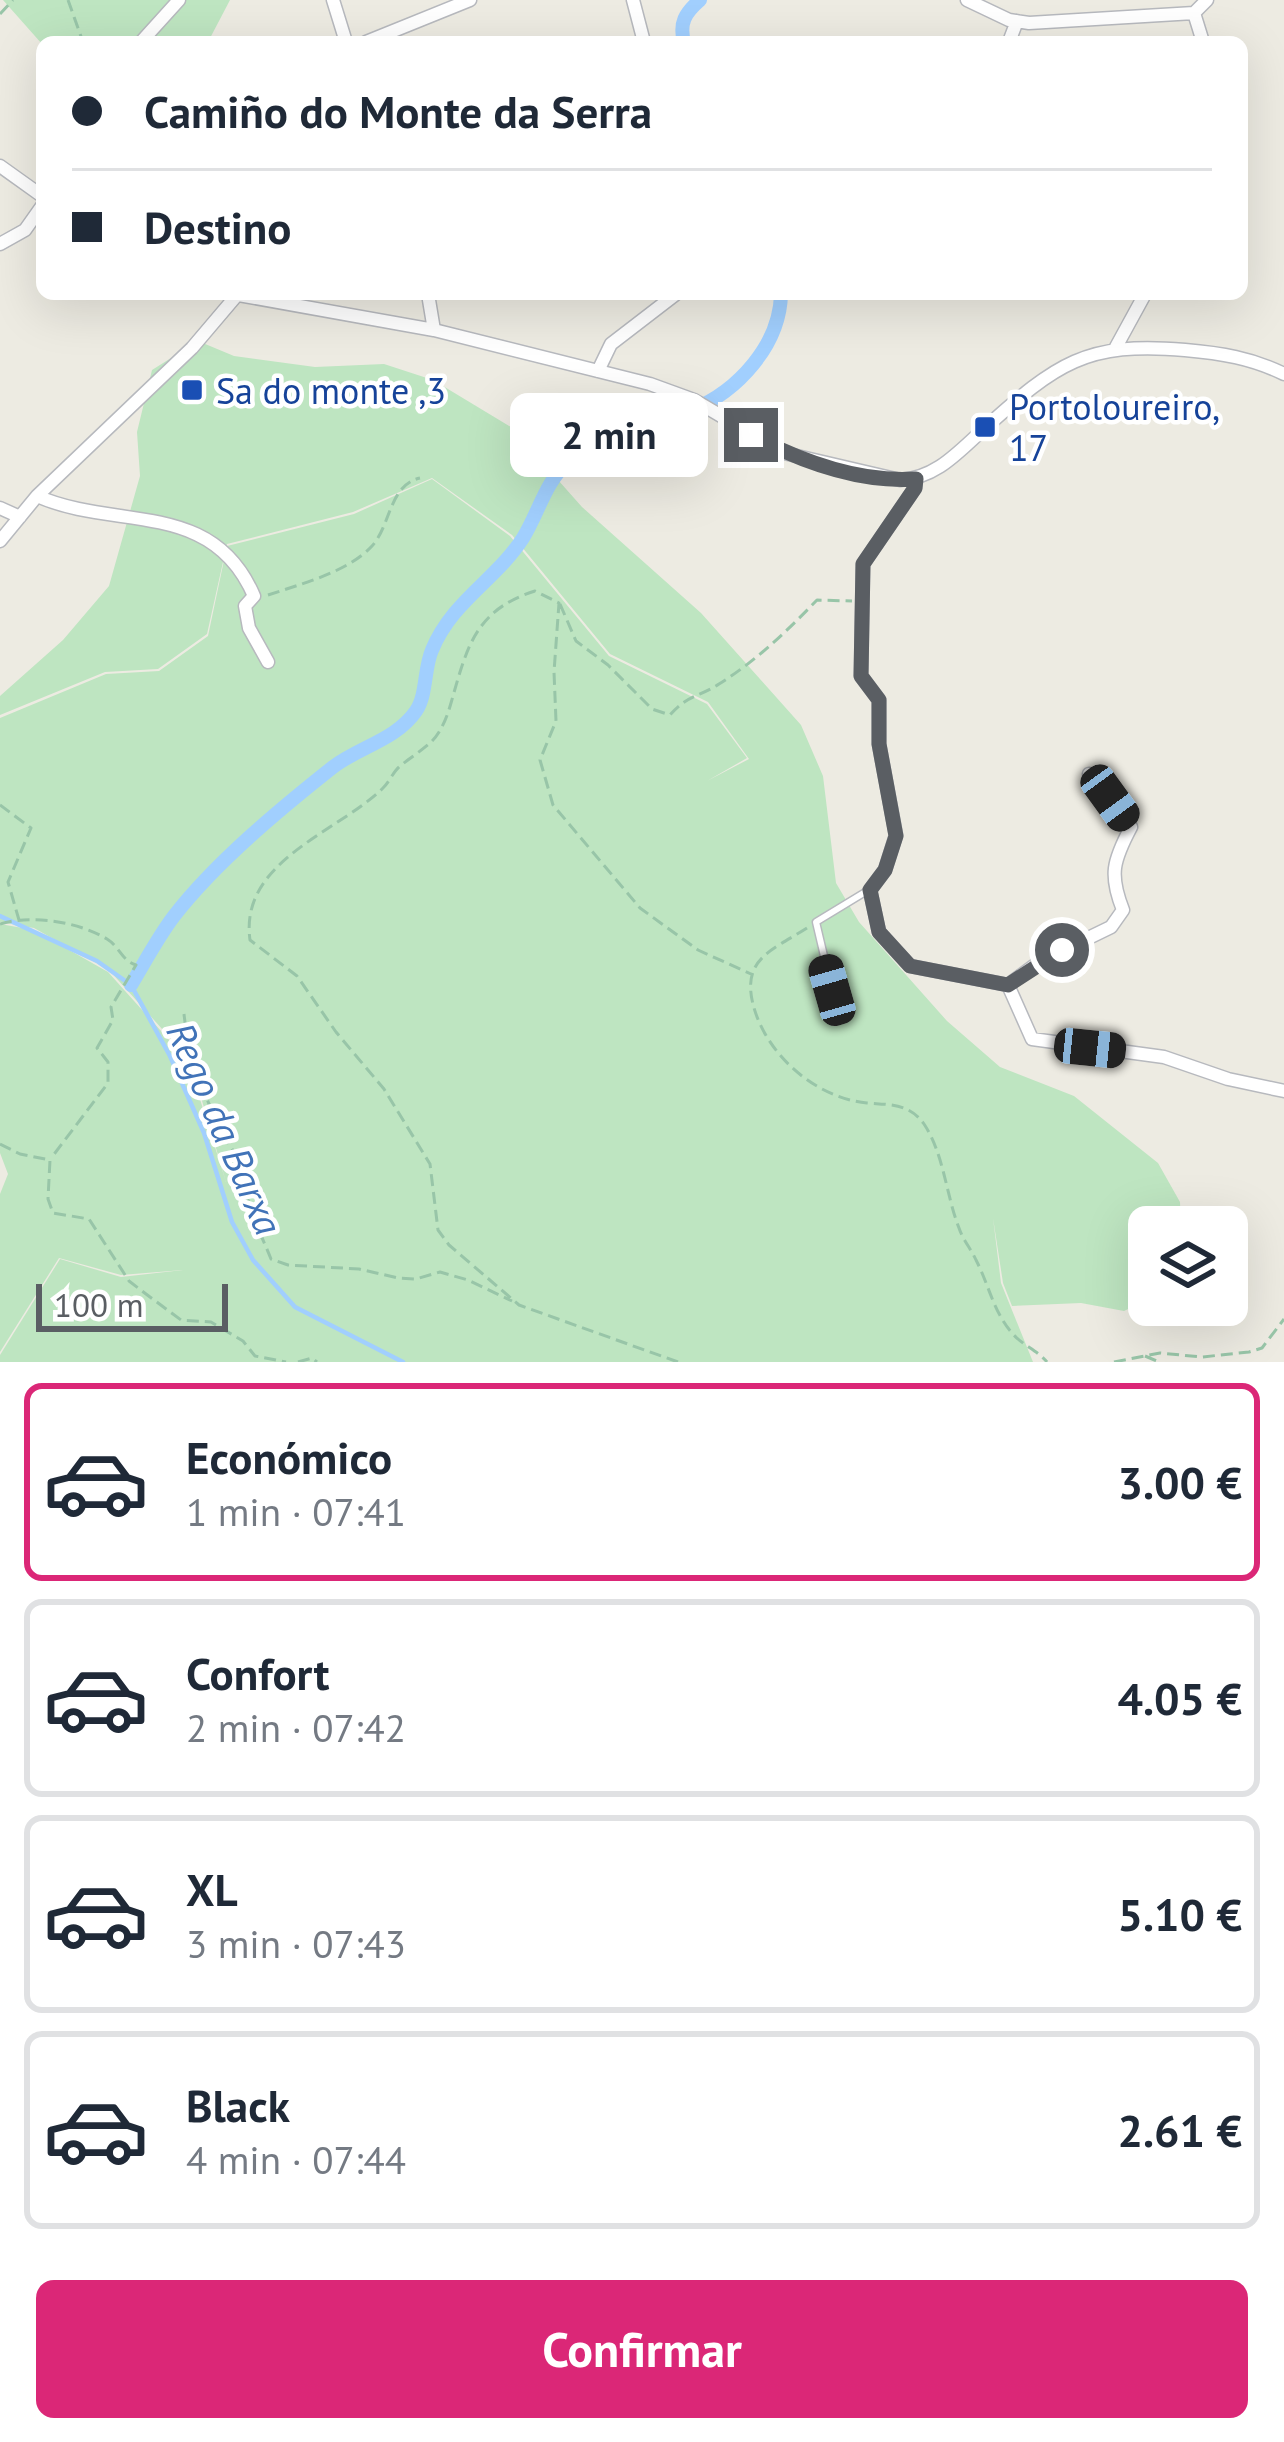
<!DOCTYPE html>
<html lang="es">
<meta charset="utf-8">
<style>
body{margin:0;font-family:"PT Sans",sans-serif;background:#f6f6f7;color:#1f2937;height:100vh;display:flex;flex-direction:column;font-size:45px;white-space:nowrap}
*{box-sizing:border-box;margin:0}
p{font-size:39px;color:#747a83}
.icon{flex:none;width:66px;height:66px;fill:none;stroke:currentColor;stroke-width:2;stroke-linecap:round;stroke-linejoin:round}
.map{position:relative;height:1362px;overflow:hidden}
.sheet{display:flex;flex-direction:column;background:#fff;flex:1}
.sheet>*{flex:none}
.banner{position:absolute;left:36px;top:36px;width:1212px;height:264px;border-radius:18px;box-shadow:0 12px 48px #0002;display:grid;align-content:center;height:264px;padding:0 36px;background:#fff}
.fabs{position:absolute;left:1128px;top:1206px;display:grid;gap:24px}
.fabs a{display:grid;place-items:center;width:120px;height:120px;border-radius:18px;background:#fff;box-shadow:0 12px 48px #0002;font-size:60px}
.scale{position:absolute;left:36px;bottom:30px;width:192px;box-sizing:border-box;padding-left:12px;border:6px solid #5a5e63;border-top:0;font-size:33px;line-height:42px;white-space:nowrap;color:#5a5e63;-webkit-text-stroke:9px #fff;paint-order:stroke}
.end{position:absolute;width:54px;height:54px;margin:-27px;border:15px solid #5a5e63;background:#fff;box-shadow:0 0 0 6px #fff}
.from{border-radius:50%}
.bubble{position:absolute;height:84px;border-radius:18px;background:#fff;box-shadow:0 12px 48px #0002;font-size:39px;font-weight:700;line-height:84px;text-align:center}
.car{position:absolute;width:36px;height:72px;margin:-36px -18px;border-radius:15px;box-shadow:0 0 9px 3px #0007;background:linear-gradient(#222 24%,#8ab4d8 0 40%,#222 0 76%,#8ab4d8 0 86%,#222 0)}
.banner b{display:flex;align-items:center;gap:42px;height:114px;font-size:45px}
.banner b+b{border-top:3px solid #e0e1e3}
.banner i{width:30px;height:30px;background:#1f2937}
ul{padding:21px 0 0;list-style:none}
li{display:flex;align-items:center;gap:36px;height:198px;margin:0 24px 18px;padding:0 12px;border:6px solid #e0e1e3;border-radius:18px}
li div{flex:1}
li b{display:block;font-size:45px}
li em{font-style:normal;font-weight:700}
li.active{border-color:#db2777}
li>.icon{width:108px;height:108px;stroke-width:1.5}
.cta{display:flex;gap:24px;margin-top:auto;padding:24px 36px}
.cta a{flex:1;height:138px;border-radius:18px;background:#db2777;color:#fff;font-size:48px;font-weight:700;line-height:138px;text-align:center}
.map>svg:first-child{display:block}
.green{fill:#bee5c1}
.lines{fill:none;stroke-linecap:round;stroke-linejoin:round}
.stream{stroke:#a1cffe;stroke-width:4.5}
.canal{stroke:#a1cffe;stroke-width:14}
.lane-casing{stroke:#b7b9be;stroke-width:9}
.street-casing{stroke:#b7b9be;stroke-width:15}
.path{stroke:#98c5a8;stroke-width:3;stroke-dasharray:12 6;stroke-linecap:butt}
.lane{stroke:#fff;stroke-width:6}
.street{stroke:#fff;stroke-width:12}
.route{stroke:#5a5e63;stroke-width:15}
.transit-dot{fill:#1a4fb4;stroke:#fff;stroke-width:4.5}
.labels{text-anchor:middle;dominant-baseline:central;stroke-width:9;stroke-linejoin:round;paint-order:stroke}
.transit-label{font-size:36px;fill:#164399;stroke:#fff;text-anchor:start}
.water-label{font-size:39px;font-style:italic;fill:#4173b8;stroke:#fff}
</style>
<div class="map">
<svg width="1284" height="1362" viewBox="0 0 1284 1362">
<rect width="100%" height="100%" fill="#edebe2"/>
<path class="green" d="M3 0H230L208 42 42 44Z
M198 341 234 356 315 367 384 364 433 380 511 427 582 507 701 613 801 725 823 776 836 883 859 922 947 1021 1000 1067 1074 1096 1158 1163 1180 1202 1181 1227H1149V1299L1124 1311 1081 1303 1012 1306 1003 1283 993 1218 1001 1283 1033 1362H0V1355L60 1259 121 1277 183 1270 121 1275 59 1258 0 1352V1194L8 1174 0 1153V924L34 930 108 972 188 1061 226 1182 190 1060 109 970 34 928 0 922V718L106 674 159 671 208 636 227 546 354 514 432 479 510 536 609 656 707 704 747 758 707 781 749 759 708 702 610 654 512 535 432 478 353 512 227 544 207 634 158 669 105 672 0 715V696L63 640 109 586 140 476 137 432 152 370Z"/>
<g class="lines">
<path class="stream" d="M0 916 97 961 131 985 170 1056 204 1133 232 1222 253 1260 295 1307 403 1362"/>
<path class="canal" d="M684 42C679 23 685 13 700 0
M131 985C145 962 158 937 174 916 216 862 280 809 333 767 359 747 396 740 416 711 427 695 424 668 432 650 452 601 496 580 523 538 539 512 545 482 569 461 590 442 620 424 647 416 662 412 678 416 692 410 738 391 780 345 781 294"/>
<g class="lane-casing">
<path id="lane" d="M848 1008 832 990 816 922 867 891"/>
</g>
<g class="street-casing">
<path id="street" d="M333 0 346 42
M633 0 644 42
M967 0 1009 20 1029 23 1194 13 1207 0
M1194 13 1203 42
M141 42 179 0
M366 42 470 0
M1009 42 1017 21
M0 166 42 196
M0 244 25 230 42 206
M233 294 434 330 650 384 694 400 784 453 900 480C937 478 959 451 985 428 1056 364 1086 341 1185 350 1220 353 1252 358 1284 374
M428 294 434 330
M1116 347 1145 294
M598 371 611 344 676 294
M916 479 915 488 863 564 861 676 879 700V744L896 835 885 870 870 890 879 932 910 966 1008 985 1032 1039 1164 1057 1228 1079 1284 1091
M37 496C116 531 212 498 254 596L245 606 249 628 268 662
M0 508 20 517
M0 541 37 496 192 348 237 295
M1008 985 1039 962 1111 927 1123 910C1109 875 1113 861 1131 827L1089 774"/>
</g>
<path class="path" d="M68 0 83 42
M0 14 13 0
M268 595C301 584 348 572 372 546 391 525 389 485 420 478
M560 604 576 641 608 665 652 709 670 715C687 695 699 697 719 684 756 661 787 631 817 600L852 601
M0 805 31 828 8 882 19 920
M0 924C32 914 79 922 107 939 120 947 121 960 136 965L111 1007 113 1020 97 1048 108 1062V1083L52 1157
M807 928C771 951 740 959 754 1008 768 1056 816 1098 867 1103 890 1105 909 1103 924 1124 944 1154 946 1195 959 1228 963 1240 971 1249 976 1260 989 1285 993 1311 1012 1333 1022 1345 1037 1350 1047 1362
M184 1014C189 1062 215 1129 245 1168 243 1203 258 1226 271 1259L288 1265 359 1269 398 1278 416 1279 440 1272 468 1280 512 1301
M0 1144 20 1154 50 1160 48 1199 53 1213 89 1219 129 1281 146 1294 181 1320 211 1322 243 1341 255 1356 286 1362
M1145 1356 1159 1362
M298 1362 312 1358 317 1362
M678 1362 519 1305 449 1245 438 1230 430 1164 384 1089 336 1032 297 976 250 940C239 861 337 833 383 788 390 781 393 772 400 766 410 758 421 751 430 743 441 733 447 717 451 703 467 647 475 610 535 591L559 603 554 672 556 721 540 760 553 805 640 908 698 950 751 974
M1114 1362 1160 1353 1202 1357 1249 1352 1262 1348 1284 1319"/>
<use href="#lane" class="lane"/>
<use href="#street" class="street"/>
</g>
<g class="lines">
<path class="route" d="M751 435C800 461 860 483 916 479L915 488 863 564 861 676 879 700V744L896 836 885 870 870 890 879 932 910 966 1008 985 1062 950"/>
</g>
<g class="transit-dot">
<rect x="180" y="378" width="24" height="24" rx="6"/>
<rect x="973" y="415" width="24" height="24" rx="6"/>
</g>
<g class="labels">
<g class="transit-label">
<text x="216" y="390">Sa do monte ,3</text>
<text x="1009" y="406">Portoloureiro,<tspan x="1009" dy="41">17</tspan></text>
</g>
<g class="water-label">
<text transform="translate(225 1128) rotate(66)">Rego da Barxa</text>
</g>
</g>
</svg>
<div class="fabs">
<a><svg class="icon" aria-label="layers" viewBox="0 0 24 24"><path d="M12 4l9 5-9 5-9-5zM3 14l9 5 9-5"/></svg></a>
</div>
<div class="scale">100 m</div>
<i class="end from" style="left:1062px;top:950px"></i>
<i class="end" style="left:751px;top:435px"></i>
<div class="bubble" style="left:510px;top:393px;width:198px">2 min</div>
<i class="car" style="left:1110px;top:798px;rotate:144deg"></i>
<i class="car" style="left:832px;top:990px;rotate:344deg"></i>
<i class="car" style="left:1090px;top:1048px;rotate:96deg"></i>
<div class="banner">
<b><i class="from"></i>Camiño do Monte da Serra</b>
<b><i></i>Destino</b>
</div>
</div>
<section class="sheet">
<ul>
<li class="active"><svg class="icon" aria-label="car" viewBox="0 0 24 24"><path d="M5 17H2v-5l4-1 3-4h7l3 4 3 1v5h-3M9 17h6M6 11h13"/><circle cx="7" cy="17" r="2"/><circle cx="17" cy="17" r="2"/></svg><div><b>Económico</b><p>1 min · 07:41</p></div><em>3.00 €</em></li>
<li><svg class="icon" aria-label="car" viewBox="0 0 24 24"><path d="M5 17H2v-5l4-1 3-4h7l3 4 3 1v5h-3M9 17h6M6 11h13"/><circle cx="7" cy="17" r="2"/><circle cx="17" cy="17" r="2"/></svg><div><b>Confort</b><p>2 min · 07:42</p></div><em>4.05 €</em></li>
<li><svg class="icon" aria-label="car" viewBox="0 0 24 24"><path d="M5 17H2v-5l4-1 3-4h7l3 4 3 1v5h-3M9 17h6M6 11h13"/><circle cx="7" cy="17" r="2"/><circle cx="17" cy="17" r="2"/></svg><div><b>XL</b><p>3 min · 07:43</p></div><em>5.10 €</em></li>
<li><svg class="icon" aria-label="car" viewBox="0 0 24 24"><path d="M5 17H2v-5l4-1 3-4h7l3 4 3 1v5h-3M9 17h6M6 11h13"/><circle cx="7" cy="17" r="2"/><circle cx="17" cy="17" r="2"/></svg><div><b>Black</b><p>4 min · 07:44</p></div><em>2.61 €</em></li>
</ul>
<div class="cta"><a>Confirmar</a></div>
</section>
